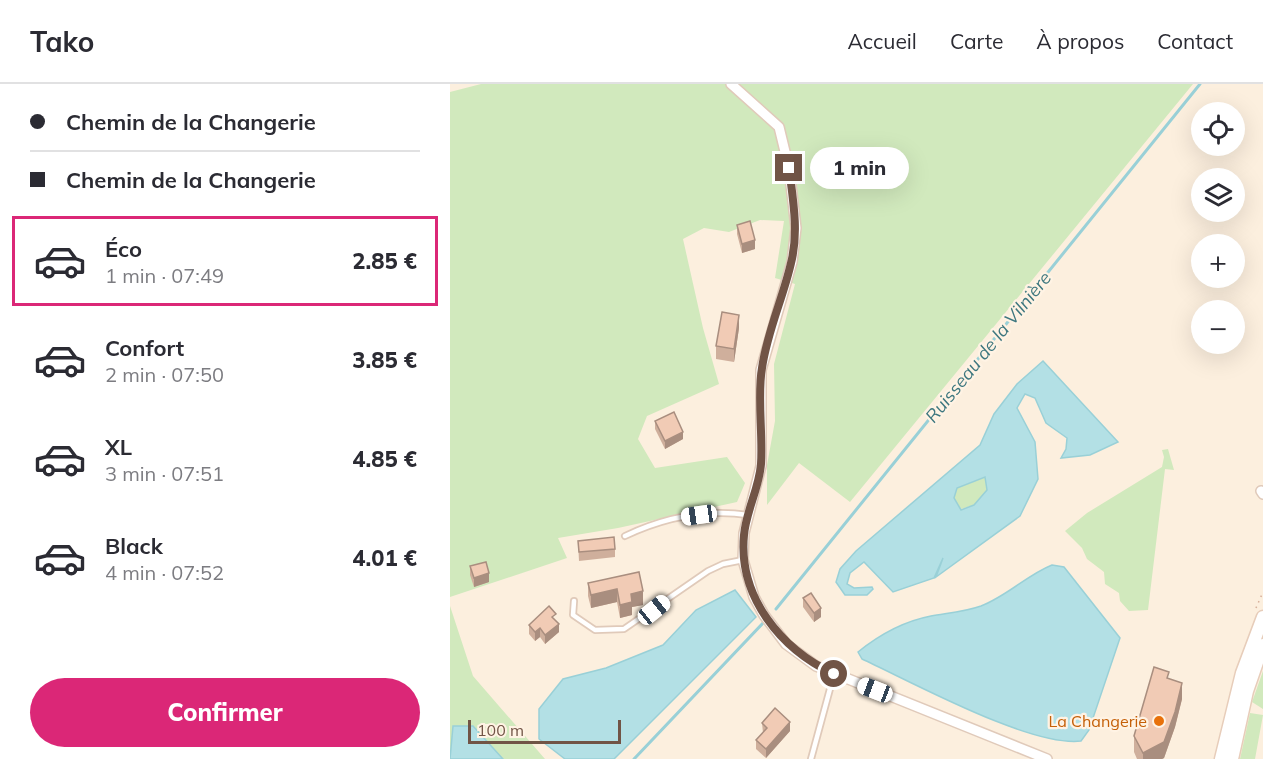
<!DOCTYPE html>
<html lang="fr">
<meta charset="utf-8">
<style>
body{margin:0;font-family:Mulish,sans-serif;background:#f7f7f7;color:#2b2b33;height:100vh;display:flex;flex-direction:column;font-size:22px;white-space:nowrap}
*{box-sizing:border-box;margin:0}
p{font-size:20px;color:#7c7c81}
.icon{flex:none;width:33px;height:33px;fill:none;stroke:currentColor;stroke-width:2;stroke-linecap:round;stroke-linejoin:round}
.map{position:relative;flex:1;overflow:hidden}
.details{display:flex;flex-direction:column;background:#fff;width:450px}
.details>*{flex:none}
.guide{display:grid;align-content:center;height:132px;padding:0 30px;background:#fff}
.buttons{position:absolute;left:741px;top:18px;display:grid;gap:12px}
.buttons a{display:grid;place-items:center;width:54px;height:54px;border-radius:50%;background:#fff;box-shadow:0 6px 24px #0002;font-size:30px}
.scale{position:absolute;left:18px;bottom:15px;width:153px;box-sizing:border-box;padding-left:6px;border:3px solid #715446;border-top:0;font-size:16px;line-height:21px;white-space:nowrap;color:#715446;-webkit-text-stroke:4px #fff3e4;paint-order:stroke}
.end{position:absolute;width:27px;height:27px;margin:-14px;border:8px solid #715446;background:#fff;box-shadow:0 0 0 3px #fff}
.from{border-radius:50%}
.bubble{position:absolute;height:42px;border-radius:21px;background:#fff;box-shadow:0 6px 24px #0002;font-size:20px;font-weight:800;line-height:42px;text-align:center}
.car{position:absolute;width:18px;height:36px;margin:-18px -9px;border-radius:8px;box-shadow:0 0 4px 2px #0007;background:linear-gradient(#fff 24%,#345 0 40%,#fff 0 76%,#345 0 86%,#fff 0)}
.guide b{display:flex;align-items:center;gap:21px;height:57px;font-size:22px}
.guide b+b{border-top:2px solid #e1e1e2}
.guide i{width:15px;height:15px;background:#2b2b33}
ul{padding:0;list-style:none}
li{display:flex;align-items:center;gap:18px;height:90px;margin:0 12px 9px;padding:0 18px;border:3px solid transparent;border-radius:0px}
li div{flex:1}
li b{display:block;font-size:22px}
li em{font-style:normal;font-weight:800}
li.active{border-color:#db2777}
li>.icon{width:54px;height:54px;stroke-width:1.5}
.cta{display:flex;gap:12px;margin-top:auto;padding:12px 30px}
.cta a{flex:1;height:69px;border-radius:36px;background:#db2777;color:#fff;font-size:24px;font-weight:800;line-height:69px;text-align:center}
header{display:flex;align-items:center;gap:36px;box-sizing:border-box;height:84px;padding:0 30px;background:#fff;border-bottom:2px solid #e1e1e2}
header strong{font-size:28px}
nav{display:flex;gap:33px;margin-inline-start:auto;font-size:21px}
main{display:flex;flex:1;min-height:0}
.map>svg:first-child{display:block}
.green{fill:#d1e9bd}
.water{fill:#b3e0e5;stroke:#99d0d7;stroke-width:1.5;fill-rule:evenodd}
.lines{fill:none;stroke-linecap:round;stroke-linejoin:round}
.stream{stroke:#99d0d7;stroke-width:3}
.lane-casing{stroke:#e0caba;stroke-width:8}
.street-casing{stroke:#e0caba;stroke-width:12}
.secondary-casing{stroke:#e7cdba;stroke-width:15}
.path{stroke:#d6ae99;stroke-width:1.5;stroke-dasharray:1.5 4.5;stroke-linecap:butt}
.lane{stroke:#fff;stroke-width:4.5}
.street{stroke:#fff;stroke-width:9}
.secondary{stroke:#fff;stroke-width:12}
.wall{fill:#cfaf9c}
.shaded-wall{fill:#a98e7f}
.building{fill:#f1cbb5;stroke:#a98e7f;stroke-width:1.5}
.route{stroke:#715446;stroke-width:8}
.food-dot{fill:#e8710a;stroke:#fff3e4;stroke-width:2}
.labels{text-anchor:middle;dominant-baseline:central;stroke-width:4.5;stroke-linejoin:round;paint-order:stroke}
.food-label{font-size:16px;fill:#c56008;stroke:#fff3e4;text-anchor:end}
.water-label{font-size:18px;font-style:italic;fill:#3e777f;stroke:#fff3e4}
</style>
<header>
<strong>Tako</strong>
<nav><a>Accueil</a><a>Carte</a><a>À propos</a><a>Contact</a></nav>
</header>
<main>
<section class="details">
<div class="guide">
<b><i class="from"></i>Chemin de la Changerie</b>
<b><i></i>Chemin de la Changerie</b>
</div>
<ul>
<li class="active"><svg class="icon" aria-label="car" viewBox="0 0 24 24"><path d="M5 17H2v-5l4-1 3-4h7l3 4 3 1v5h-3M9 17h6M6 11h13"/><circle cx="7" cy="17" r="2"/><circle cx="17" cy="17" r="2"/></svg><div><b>Éco</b><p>1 min · 07:49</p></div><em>2.85 €</em></li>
<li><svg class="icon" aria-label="car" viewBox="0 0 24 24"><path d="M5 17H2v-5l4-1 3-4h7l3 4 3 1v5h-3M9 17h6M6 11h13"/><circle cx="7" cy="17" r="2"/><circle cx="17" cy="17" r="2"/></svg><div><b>Confort</b><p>2 min · 07:50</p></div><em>3.85 €</em></li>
<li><svg class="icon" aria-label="car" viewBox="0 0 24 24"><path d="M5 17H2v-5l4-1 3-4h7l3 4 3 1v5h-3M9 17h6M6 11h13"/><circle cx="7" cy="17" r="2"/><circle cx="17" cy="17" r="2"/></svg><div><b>XL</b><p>3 min · 07:51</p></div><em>4.85 €</em></li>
<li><svg class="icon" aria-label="car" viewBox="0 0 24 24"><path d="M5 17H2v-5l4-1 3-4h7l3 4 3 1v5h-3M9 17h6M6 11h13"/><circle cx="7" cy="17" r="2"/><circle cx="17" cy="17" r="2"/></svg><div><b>Black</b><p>4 min · 07:52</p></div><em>4.01 €</em></li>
</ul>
<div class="cta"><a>Confirmer</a></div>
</section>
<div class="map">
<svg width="813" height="675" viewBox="0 0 813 675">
<rect width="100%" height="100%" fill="#fcefde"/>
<path class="green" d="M31 0H743L400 418 349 379 317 421V381L325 337 324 280 345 200 325 194 334 137 310 136 279 148 254 144 233 155 253 244 269 300 197 332 188 355 205 384 277 373 295 399 287 418 168 444 108 454 117 474 0 513V8Z
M718 365 724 386 715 385 698 526 679 527 670 517 669 509 655 500 654 488 637 475 632 464 615 447 637 429 712 383 714 373 712 366Z
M535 393 538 406 524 421 511 425 504 414 507 404Z
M0 522 23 592 95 675H0Z
M813 587V625L802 618Z
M800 629 813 631 805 675H790Z"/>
<path class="water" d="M593 277 668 358 640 371 611 374 616 365 617 354 596 339 585 314 575 310 567 324 585 358 588 395 570 432 486 493 493 474 484 494 443 508 414 478 400 489 397 500 404 504 422 503 423 505 417 511H395L386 498 390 485 406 467 530 361 544 330 567 300ZM535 393 537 406 524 421 511 426 504 414 507 404Z
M602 481 614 483 670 554 639 646 631 657C580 663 462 598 412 575L408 568C429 551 455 537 481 532 498 529 514 528 531 522 557 512 577 491 602 481Z
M285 506 306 533 164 675H115L89 655V625L113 595 156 584 213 561 246 526Z
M3 642H23L53 675H0Z"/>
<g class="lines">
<path class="stream" d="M326 525 750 0
M184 675 313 539"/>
<g class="lane-casing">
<path id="lane" d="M175 452C213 434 256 425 298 431
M124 517 123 531 145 546 174 545 258 487 273 480 293 476
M361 675 384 590"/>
</g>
<g class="street-casing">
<path id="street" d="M281 0 329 43 339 84 346 144 342 178 311 286V382L294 449 293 476 304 513 314 531 336 560 366 582 597 675
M811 407 813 410"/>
</g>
<g class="secondary-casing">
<path id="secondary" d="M771 675 792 589 813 533
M782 675 797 607 813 561"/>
</g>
<path class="path" d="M806 524 813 508"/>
<use href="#lane" class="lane"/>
<use href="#street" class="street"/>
<use href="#secondary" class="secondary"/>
</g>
<path class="wall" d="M287 141 305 165 292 169 287 150Z
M289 244 284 278 266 275V262Z
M205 337 233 355 215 365 205 345Z
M128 457 165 465V473L129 477Z
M20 482 39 498 24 503 20 491Z
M189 488 193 521 182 523V531L170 534 167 518 141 524 138 512V499Z
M353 514 371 533 364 538 353 523Z
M106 537 109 548 95 560 90 553 85 557 79 550V541Z
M719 595 732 615 725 643 714 674 712 675H687L684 668V652Z
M312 639 340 647 316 674 306 665V656L313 649Z"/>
<path class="shaded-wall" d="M305 156V165L292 169V160Z
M289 231V244L284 278V265Z
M233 348V355L215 365V357Z
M39 489V498L24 503V494Z
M167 505V518L141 524V511Z
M193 507V521L182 523V531L170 534V521L181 510Z
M371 524V533L364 538V529Z
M109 540V548L95 560V551Z
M90 544V553L85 557V548Z
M732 599V615L725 643 714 674 712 675H693V669Z
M340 638V647L316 674V665Z"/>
<path class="building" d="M300 137 305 156 292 160 287 141Z
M272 228 289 231 284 265 266 262Z
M224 328 233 348 215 357 205 337Z
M164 453 165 465 129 468 128 457Z
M36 478 39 489 24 494 20 482Z
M189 488 193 507 181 510 182 518 170 521 167 505 141 511 138 499Z
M361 509 371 524 364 529 353 514Z
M99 522 106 530 102 533 109 540 95 551 90 544 85 548 79 541Z
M704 583 719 588 717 594 732 599 725 628 714 658 693 669 684 652Z
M325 624 340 638 316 665 306 656 317 644 312 639Z"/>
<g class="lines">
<path class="route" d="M339 84C343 116 349 148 341 179 333 214 317 248 312 284 307 311 313 350 311 380 309 405 296 427 294 451 288 513 331 565 384 590"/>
</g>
<circle class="food-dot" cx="709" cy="637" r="6"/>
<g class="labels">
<g class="food-label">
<text x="697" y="637">La Changerie</text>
</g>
<g class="water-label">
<text transform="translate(538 263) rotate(-51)">Ruisseau de la Vilnière</text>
</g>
</g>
</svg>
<div class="buttons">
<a><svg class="icon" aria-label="locate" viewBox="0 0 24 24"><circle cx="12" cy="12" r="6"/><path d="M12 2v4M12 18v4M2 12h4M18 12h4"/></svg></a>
<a><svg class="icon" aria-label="layers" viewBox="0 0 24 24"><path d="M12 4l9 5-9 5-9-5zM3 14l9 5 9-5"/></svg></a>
<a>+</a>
<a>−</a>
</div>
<div class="scale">100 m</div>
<i class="end from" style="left:384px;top:590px"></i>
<i class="end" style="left:339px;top:84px"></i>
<div class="bubble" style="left:360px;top:63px;width:99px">1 min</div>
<i class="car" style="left:249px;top:431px;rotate:262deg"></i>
<i class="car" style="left:204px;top:526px;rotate:51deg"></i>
<i class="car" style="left:425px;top:606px;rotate:291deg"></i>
</div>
</main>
